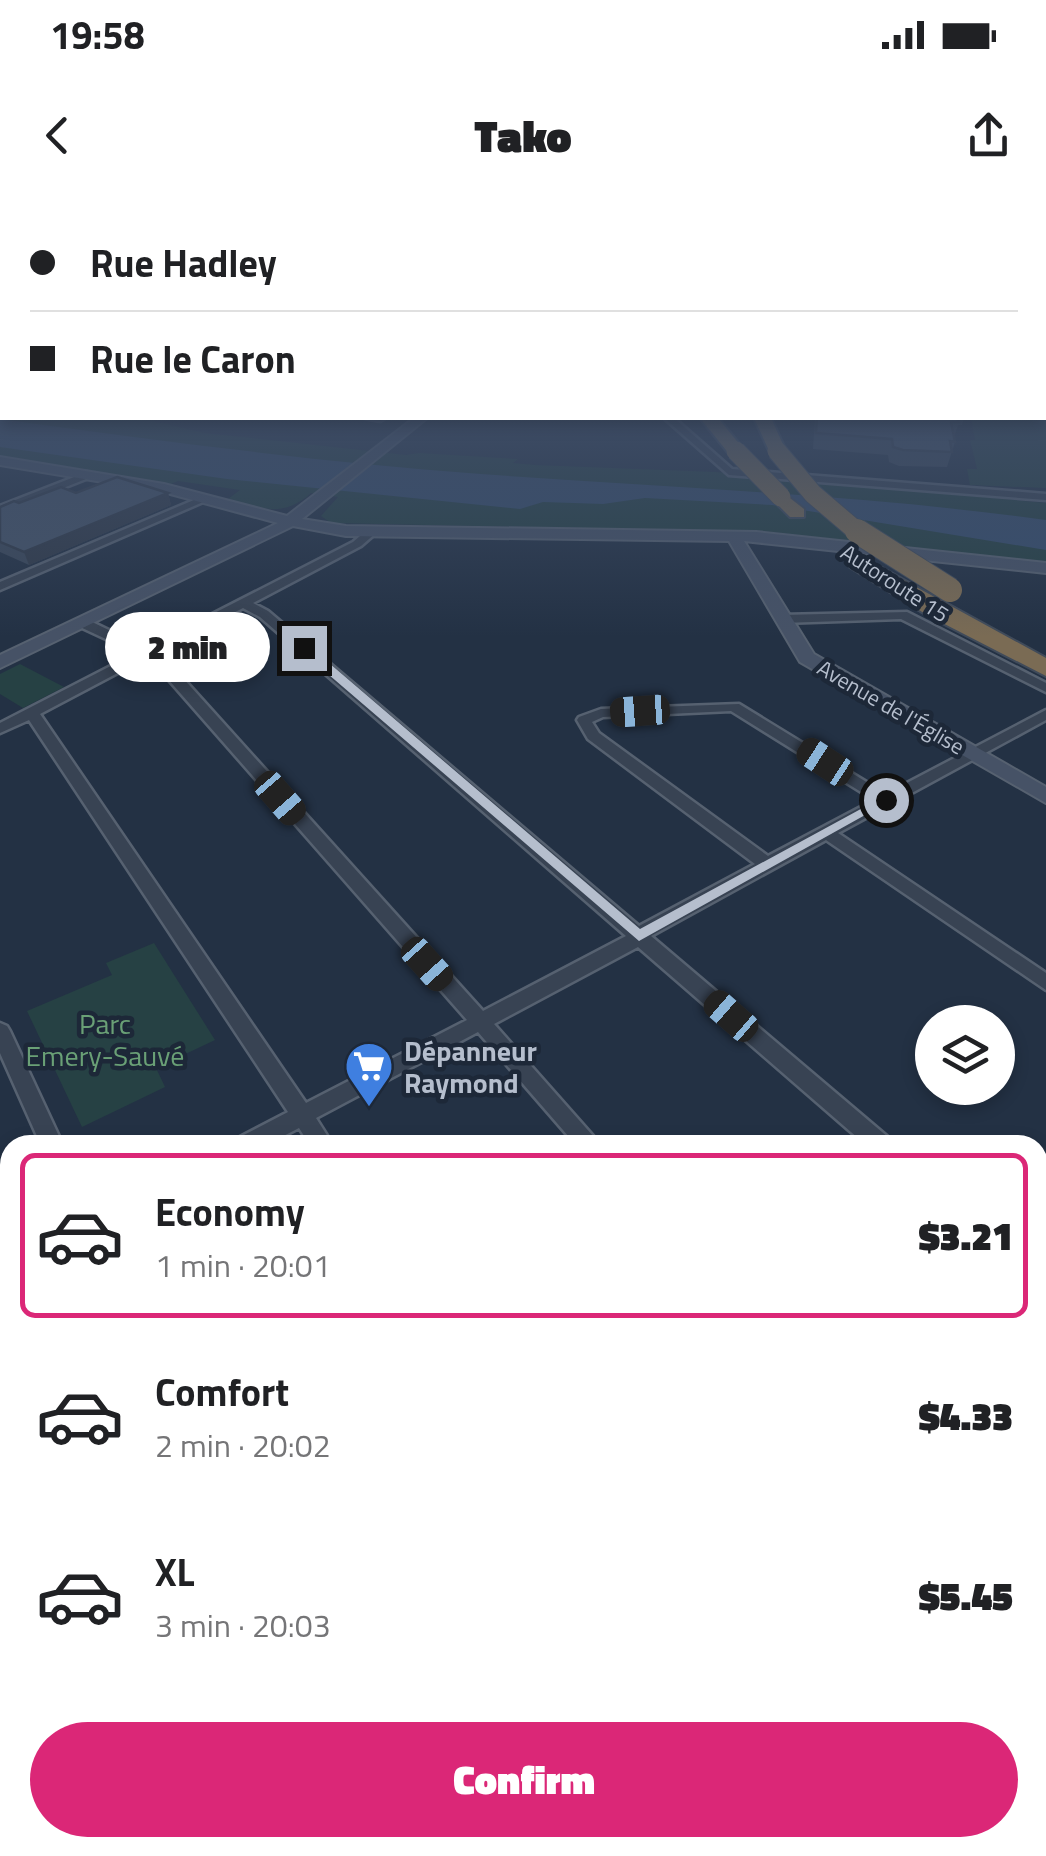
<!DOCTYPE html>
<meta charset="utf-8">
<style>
body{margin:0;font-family:"Titillium Web",sans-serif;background:#f6f6f6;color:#202124;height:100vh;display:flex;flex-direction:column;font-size:38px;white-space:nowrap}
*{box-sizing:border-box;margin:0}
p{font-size:32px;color:#757577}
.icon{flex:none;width:55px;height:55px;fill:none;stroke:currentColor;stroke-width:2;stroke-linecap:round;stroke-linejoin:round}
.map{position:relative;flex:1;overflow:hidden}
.details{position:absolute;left:0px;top:935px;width:1048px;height:722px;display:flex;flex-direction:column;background:#fff;border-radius:30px 30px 0 0;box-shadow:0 5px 15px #0003}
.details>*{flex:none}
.guide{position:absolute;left:0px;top:0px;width:1048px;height:220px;box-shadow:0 5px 15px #0003;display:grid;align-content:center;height:220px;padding:0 30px;background:#fff}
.controls{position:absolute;left:915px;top:805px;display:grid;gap:20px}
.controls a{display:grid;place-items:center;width:100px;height:100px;border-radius:50%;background:#fff;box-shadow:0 5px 15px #0003;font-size:50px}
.end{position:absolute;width:45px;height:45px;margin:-22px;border:12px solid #b5becd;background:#111;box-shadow:0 0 0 5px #111}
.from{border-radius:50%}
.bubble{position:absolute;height:70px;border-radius:35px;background:#fff;box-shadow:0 5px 15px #0003;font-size:32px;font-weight:800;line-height:70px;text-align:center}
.car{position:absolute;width:30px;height:60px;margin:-30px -15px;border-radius:12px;box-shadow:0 0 8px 2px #0007;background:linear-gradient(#222 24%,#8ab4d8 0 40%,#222 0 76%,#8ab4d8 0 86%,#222 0)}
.guide b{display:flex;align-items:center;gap:35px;height:95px;font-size:38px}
.guide b+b{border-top:2px solid #e0e0e0}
.guide i{width:25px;height:25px;background:#202124}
ul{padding:18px 0 0;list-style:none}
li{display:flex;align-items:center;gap:30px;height:165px;margin:0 20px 15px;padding:0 10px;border:5px solid transparent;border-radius:15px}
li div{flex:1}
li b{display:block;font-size:38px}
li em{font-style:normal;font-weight:800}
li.on{border-color:#db2777}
li>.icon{width:90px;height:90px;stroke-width:1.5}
.cta{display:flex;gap:20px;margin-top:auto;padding:20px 30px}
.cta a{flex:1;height:115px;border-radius:60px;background:#db2777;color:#fff;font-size:40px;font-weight:800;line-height:115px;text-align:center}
.status{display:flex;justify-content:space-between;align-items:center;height:70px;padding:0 50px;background:#fff;direction:ltr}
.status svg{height:28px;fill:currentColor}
header{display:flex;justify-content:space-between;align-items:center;height:130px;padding:0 30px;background:#fff;font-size:45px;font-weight:800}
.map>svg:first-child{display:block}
.green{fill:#264144}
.water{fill:#364d6c}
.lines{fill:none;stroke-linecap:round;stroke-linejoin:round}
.street-casing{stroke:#566170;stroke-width:5}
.secondary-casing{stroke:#566170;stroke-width:4}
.highway-casing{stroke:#404b5a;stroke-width:4}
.street{fill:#384353;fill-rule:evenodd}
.secondary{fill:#465266;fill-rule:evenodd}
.highway{fill:#7a6b54;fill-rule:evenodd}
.highway-bridge-far1-casing{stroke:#404b5a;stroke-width:21;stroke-linecap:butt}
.highway-bridge-casing{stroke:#404b5a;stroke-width:26;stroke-linecap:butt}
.highway-bridge-far1{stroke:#7a6b54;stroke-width:19}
.highway-bridge{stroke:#7a6b54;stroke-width:24}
.wall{fill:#3a4759}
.shaded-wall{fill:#303a49}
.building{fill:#445368;stroke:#303a49;stroke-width:2.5}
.route{fill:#b5becd}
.labels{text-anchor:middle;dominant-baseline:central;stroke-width:9;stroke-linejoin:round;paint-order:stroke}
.far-street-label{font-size:22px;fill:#b5becd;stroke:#1d2838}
.park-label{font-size:28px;fill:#6aa076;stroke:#1d2838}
.poi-label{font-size:28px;font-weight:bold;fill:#b5becd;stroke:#1d2838;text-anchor:start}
</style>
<div class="status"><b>19:58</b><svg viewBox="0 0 49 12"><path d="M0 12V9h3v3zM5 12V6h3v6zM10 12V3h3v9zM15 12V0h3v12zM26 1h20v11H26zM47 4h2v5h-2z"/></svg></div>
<header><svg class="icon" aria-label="back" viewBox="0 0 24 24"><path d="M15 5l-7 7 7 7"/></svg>Tako<svg class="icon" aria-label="share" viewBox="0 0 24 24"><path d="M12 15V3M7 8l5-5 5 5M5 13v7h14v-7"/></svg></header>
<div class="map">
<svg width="1046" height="1656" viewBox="0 0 1046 1656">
<rect width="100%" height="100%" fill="#233144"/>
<path class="green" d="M0 205 2 218H139L205 233 406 255 419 253 518 259 513 263 535 265 716 272 1046 303V364L772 332 331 323 321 316 338 297 311 293C284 318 260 309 228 299L240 290 178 281 171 284 0 256Z
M971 218H1046V288L970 285 967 269H977L970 240H975Z
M20 464 64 487 23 508 0 494V474Z
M154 743 215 840 156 868 165 887 82 927 27 811 112 775 106 763Z"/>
<path class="water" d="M0 219C160 241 320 262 481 274 671 288 857 294 1046 320V350L772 305 645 298 603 304 543 302 520 309 227 279 0 247Z"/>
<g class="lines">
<g class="street-casing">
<path id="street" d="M365 218H385L380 221Z
M664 218H674L732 269 1046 294V300L729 275Z
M87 272 91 277 0 313V306Z
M201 297 210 299 0 390V382Z
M367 330 377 332 361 346 253 403 268 411 639 726 755 664 588 539 577 520 579 517 601 509 739 504 886 594 1046 510V520L838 633 1046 773V790L826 640 651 736 889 938 892 945H866L638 747 494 824 601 945H576L478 832 316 918 333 945H310L299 928 266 945H235L238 938 288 912 29 520 0 533V523L136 453 78 426V420H88L146 448 353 342ZM243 408 260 417 626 736 483 811 163 456 156 453ZM146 458 153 462 467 820 306 903 40 514ZM731 511 874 600 768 656 599 533 592 522 603 517Z
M907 412 1046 483V492L901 419 782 423 776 419 782 415Z
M0 823 7 826 10 831 63 945H41L0 853Z
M10 1058V1081L0 1085V1062Z
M1038 1069 1046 1072V1100L1038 1096Z
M1046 1116V1144L1038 1147V1119Z
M1038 1432 1046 1436V1474L1038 1470Z
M353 1648H388L391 1656H356Z
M450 1648H490L487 1656H447Z
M782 1648H819L822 1656H785Z"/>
</g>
<g class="secondary-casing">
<path id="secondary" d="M414 218H427L302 319 346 326 756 332 1046 363V373L744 341 814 454 1046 587V603L800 462 729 341 346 336 293 326 0 468V455L278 323 163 292 0 265V257L164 284 287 316Z"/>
</g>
<g class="highway-casing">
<path id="highway" d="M700 218H718L745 251 742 255H730Z
M754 218H771L786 251 783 255H771Z
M781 291 804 309V317H790L774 301V293Z
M858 355 1046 458V476L927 415 850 367 847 362 850 357Z"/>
</g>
<use href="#street" class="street"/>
<use href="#secondary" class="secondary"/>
<use href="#highway" class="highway"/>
<g class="highway-bridge-far1-casing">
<path id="highway-bridge-far1" d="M736 251 781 297
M777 251 813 294 860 334"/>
</g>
<g class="highway-bridge-casing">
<path id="highway-bridge" d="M857 331 950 390"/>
</g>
<use href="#highway-bridge-far1" class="highway-bridge-far1"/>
<use href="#highway-bridge" class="highway-bridge"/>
</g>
<path class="wall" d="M815 218H964L962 225H958L954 237 955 242 947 267 899 266 889 262 888 255 813 249Z
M76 293H168L171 305 29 365 0 352V307Z"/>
<path class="shaded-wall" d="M168 293 171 305 29 365 24 352Z"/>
<path class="building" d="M817 218H957L959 222H951L955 242 950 241 952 252 903 250 893 247 892 239 816 233Z
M117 277 168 293 24 352 0 342V307L14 301 19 303 61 287 76 293Z"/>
<linearGradient id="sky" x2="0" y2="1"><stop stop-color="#131b25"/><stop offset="0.47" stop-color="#3f4e67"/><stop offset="1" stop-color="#3f4e67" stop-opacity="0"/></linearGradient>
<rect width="1046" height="437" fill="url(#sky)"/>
<path class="route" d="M300 445H308L640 729 881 598 892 600 639 741 300 450Z"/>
<defs>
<g id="supermarket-pin" transform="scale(2.5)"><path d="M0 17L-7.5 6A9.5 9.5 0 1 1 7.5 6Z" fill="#3f7fe0" stroke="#1d2838"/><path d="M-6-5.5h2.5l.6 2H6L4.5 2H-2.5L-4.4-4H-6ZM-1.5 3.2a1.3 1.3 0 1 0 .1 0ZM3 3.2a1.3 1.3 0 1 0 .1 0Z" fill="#fff"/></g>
</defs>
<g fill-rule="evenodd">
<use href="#supermarket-pin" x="369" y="866"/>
</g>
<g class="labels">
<g class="far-street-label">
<text transform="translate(895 383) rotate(33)">Autoroute 15</text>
<text transform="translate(891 507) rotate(30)">Avenue de l'Église</text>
</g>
<g class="park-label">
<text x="105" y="823">Parc<tspan x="105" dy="32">Emery-Sauvé</tspan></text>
</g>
<g class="poi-label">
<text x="404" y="850">Dépanneur<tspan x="404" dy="32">Raymond</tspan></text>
</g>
</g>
</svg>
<div class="controls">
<a><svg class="icon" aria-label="layers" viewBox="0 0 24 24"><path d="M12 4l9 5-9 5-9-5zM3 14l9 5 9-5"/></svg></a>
</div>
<i class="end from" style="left:886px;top:600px"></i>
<i class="end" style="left:304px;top:448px"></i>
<div class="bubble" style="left:105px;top:412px;width:165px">2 min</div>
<i class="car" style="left:640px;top:511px;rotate:266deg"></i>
<i class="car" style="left:825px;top:562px;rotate:303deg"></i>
<i class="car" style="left:280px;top:598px;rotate:139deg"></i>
<i class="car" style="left:427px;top:764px;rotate:138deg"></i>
<i class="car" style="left:731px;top:816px;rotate:311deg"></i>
<div class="guide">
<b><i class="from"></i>Rue Hadley</b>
<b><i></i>Rue le Caron</b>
</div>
<section class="details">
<ul>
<li class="on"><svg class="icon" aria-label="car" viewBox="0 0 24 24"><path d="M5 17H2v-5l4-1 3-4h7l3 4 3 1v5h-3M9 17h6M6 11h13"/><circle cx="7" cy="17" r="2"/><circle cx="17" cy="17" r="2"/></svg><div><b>Economy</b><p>1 min · 20:01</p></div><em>$3.21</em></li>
<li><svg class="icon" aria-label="car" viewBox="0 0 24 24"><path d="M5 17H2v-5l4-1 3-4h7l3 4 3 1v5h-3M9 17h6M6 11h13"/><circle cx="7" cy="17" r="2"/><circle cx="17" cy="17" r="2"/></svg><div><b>Comfort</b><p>2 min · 20:02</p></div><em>$4.33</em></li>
<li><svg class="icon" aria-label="car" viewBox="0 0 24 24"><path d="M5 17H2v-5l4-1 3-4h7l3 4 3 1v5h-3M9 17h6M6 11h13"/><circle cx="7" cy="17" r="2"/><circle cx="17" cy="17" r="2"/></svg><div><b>XL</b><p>3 min · 20:03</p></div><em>$5.45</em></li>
</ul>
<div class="cta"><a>Confirm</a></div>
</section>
</div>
